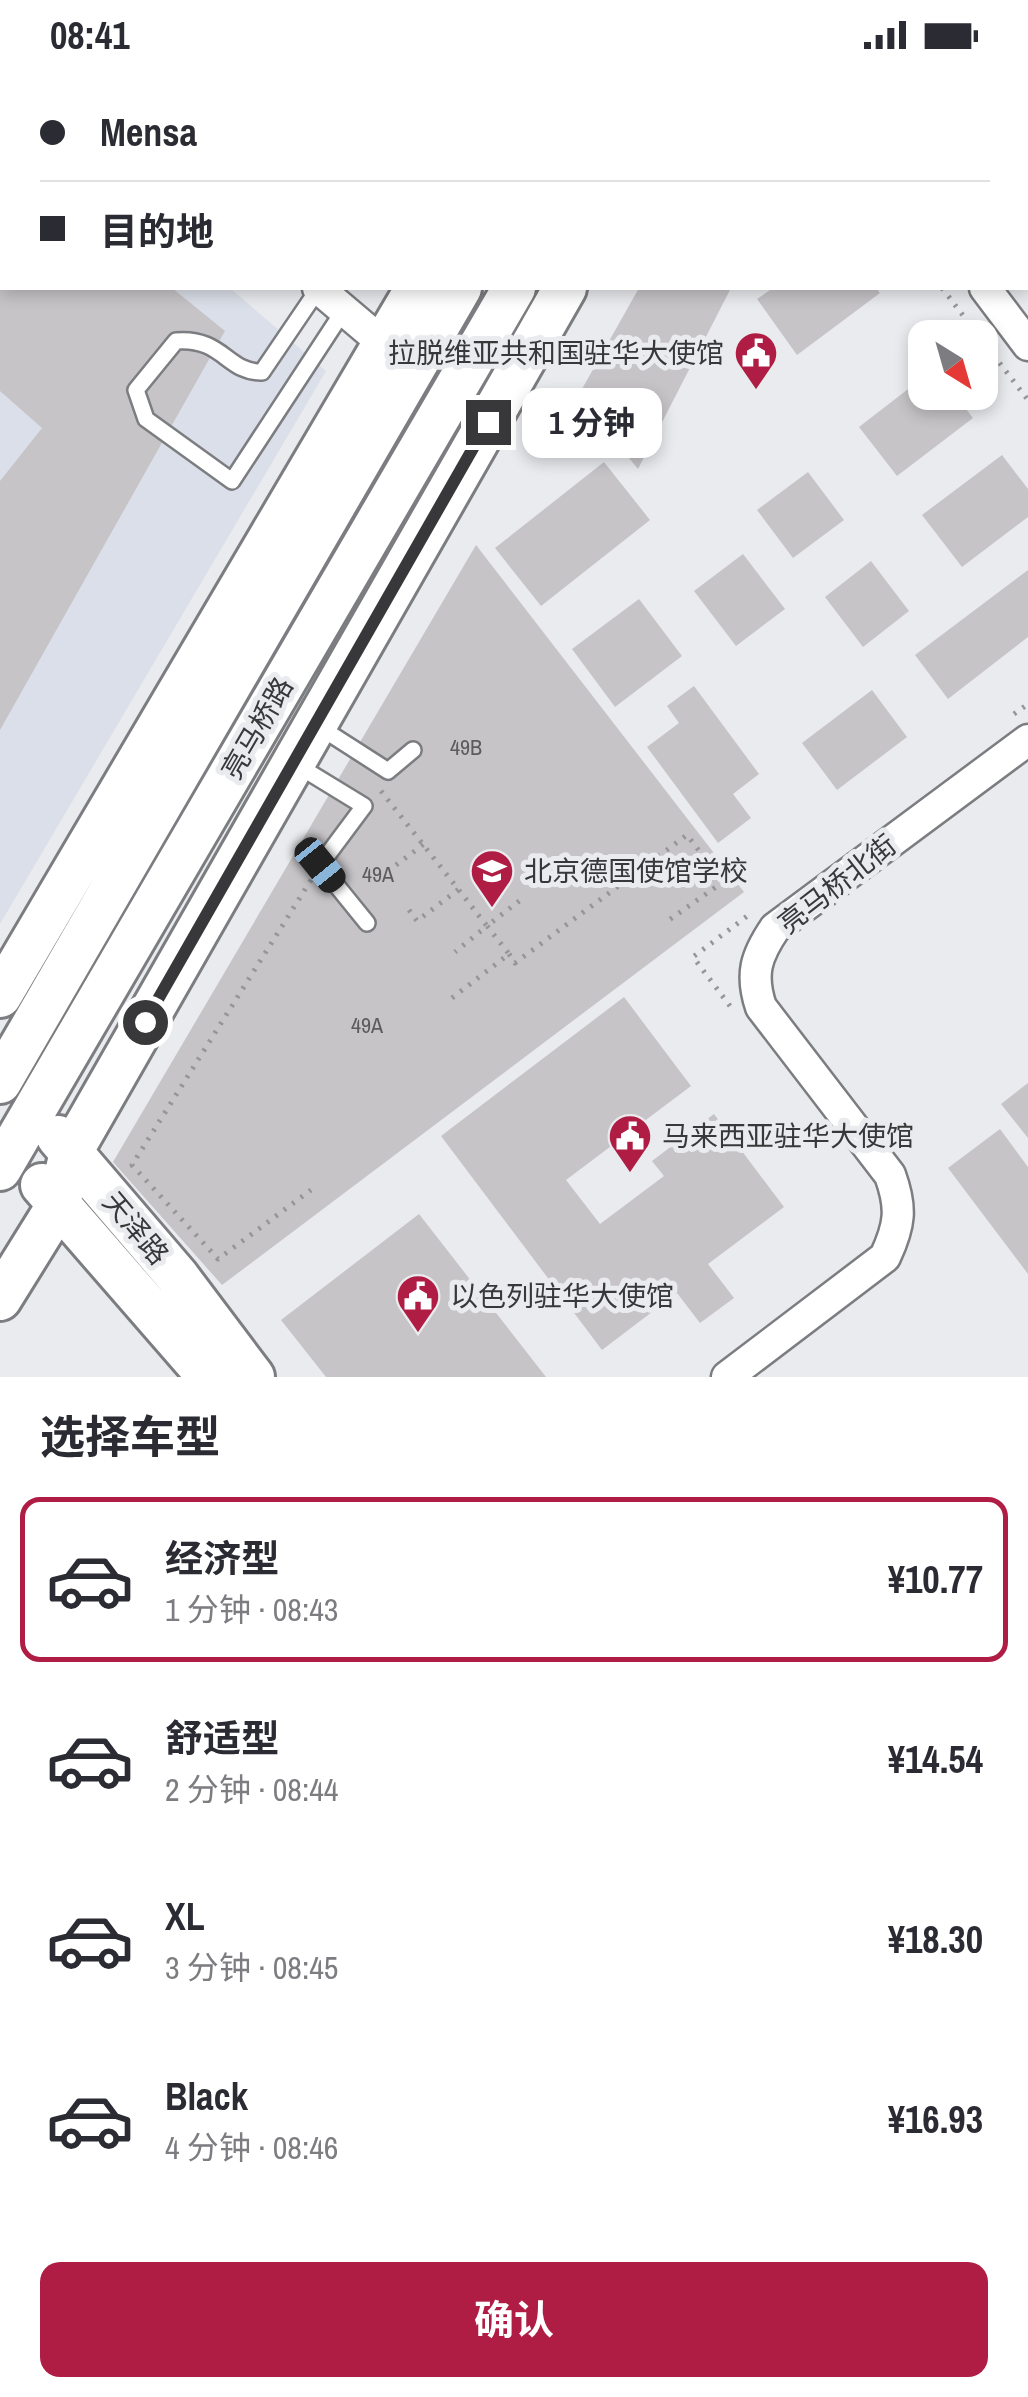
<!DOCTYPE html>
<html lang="zh">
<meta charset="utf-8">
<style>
body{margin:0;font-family:"Archivo Narrow","Noto Sans SC",sans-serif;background:#f7f7f7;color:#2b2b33;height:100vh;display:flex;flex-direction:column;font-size:38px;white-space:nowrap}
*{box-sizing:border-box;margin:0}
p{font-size:32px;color:#7c7c81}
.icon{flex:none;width:55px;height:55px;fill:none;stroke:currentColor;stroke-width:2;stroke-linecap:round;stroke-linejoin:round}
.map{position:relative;height:1307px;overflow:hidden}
.details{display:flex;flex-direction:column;background:#fff;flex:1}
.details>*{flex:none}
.top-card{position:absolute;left:0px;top:0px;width:1030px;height:220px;box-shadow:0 5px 15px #0003;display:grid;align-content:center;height:220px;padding:0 40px;background:#fff}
.needle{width:65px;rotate:143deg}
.controls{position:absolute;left:908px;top:250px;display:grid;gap:20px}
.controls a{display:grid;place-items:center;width:90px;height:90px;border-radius:20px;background:#fff;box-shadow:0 5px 15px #0003;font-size:50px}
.end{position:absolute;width:45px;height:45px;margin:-22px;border:12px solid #38383a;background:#fff;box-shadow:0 0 0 5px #fff}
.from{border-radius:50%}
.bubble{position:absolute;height:70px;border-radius:20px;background:#fff;box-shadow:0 5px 15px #0003;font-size:32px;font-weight:700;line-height:70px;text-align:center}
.car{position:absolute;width:30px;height:60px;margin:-30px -15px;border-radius:12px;box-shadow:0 0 8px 2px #0007;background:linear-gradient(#222 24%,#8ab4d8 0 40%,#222 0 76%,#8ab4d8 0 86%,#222 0)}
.top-card b{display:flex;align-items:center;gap:35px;height:95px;font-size:38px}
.top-card b+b{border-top:2px solid #e1e1e2}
.top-card i{width:25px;height:25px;background:#2b2b33}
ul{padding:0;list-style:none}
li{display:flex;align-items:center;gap:30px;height:165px;margin:0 20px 15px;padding:0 20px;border:5px solid transparent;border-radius:20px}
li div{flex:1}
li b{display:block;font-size:38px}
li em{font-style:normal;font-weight:700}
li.current{border-color:#b01d44}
li>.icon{width:90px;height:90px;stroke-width:1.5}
h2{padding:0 40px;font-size:45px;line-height:120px}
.cta{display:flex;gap:20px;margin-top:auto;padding:20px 40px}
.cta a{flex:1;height:115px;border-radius:20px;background:#b01d44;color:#fff;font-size:40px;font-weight:700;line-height:115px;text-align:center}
.status{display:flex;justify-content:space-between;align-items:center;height:70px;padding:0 50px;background:#fff;direction:ltr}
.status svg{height:28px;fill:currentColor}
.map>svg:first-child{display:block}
.built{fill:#dbdfe9}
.building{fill:#c6c4c7}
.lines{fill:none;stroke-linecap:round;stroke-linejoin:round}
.lane-casing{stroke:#7c7d80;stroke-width:20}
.street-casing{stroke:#7c7d80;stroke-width:35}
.secondary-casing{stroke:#7c7d80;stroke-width:48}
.path{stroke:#969699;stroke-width:5;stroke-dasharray:2.5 8;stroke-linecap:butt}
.lane{stroke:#fff;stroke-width:15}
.street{stroke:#fff;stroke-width:30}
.secondary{stroke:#fff;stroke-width:42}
.route{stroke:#38383a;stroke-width:12}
.labels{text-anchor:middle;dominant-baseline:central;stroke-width:10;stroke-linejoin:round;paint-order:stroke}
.number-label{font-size:22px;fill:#5c5b5d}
.poi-label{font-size:28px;fill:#38383a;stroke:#eaebee;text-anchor:start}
.street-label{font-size:28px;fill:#38383a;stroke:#eaebee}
</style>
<div class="status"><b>08:41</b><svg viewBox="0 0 49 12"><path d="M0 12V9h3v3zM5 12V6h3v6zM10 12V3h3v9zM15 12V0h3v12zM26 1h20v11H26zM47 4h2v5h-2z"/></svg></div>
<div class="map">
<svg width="1028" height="1307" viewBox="0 0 1028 1307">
<rect width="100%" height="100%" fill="#eaebee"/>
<path class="built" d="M108 0H510L111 2Z
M0 18 2 218H230L326 301 0 854Z"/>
<path class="building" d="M0 218H172L225 261 0 660V411L42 358 0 321Z
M639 218H731L638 399 578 326Z
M773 218H876L880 223 797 285 757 229Z
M925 306V322H953L973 348 897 406 859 357Z
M1002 385 1028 419V447L962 497 922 445Z
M604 392 650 450 541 536 495 478Z
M808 402 844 450 793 488 757 440Z
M476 475 744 822 222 1215 113 1092Z
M743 484 785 539 736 576 694 521Z
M871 491 909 541 863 577 825 527Z
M1028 500V567L948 629 915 585Z
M639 529 682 586 615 637 572 579Z
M694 616 759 704 733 724 751 748 718 773 647 677 679 653 667 636Z
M872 620 907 667 837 720 802 673Z
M624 927 691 1016 566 1110 600 1154 664 1106 652 1091 714 1044 784 1137 708 1194 734 1228 700 1253 677 1223 602 1280 441 1066Z
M1028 1013V1068L1001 1034Z
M1000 1059 1028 1097V1204L948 1098Z
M419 1144 546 1307H326L281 1250Z"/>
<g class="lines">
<g class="lane-casing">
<path id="lane" d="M319 218 262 302C227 303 223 267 176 271L136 320 146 349 232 411 344 240
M318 656 388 701 413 680
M297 695 364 736 320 795 367 853"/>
</g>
<g class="street-casing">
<path id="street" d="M65 0 68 2
M821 0 823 2
M318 218 397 285
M985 218 1028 275
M727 1307 885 1187C900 1155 902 1138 890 1105L761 937C750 904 756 886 775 858L1028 670"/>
</g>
<g class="secondary-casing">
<path id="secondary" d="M542 2 543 0
M588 2 589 0
M639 2 641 0
M690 2 692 0
M0 926 417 218
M0 1012 460 218
M58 1067 177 1206 253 1307
M0 1099 514 218
M42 1115 209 1307
M0 1229 59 1134 71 1082 565 218"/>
</g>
<path class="path" d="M775 0 777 2
M942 218 1028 330
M1014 644 1028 634
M381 721 487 856 523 828
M396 795 424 774
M311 810 132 1095 218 1189 311 1120
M409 840 417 851 459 819
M509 884 515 893 687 765 723 812 669 850
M452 928 509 884 487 856 455 882
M730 936 693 887 750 844"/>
<use href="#lane" class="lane"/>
<use href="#street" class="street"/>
<use href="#secondary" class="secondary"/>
</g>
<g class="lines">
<path class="route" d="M145 952 488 352"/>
</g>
<defs>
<g id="civic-pin" transform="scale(2.25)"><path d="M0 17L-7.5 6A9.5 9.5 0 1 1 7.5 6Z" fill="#b01d44" stroke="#eaebee"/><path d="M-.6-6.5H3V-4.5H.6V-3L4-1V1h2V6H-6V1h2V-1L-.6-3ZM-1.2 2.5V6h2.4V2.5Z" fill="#fff"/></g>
<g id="school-pin" transform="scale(2.25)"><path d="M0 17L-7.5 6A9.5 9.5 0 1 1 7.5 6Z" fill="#b01d44" stroke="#eaebee"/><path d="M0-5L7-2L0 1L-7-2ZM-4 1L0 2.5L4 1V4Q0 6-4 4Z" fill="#fff"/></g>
</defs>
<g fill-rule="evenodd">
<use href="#civic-pin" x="756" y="283"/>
<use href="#school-pin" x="492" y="801"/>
<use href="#civic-pin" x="630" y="1066"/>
<use href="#civic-pin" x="418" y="1226"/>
</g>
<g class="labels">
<g class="number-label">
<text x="466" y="677">49B</text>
<text x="378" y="804">49A</text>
<text x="367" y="955">49A</text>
</g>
<g class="poi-label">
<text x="724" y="283" text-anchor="end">拉脱维亚共和国驻华大使馆</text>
<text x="524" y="801">北京德国使馆学校</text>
<text x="662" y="1066">马来西亚驻华大使馆</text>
<text x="450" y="1226">以色列驻华大使馆</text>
</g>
<g class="street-label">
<text transform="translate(257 658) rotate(-60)">亮马桥路</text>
<text transform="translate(837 814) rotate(-38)">亮马桥北街</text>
<text transform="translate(136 1158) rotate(50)">天泽路</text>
</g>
</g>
</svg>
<div class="controls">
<a><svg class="needle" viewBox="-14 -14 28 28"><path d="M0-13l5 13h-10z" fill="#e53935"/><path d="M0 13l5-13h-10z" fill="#7c7c81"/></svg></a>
</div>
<i class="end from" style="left:145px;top:952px"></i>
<i class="end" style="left:488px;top:352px"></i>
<div class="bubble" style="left:522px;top:318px;width:140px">1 分钟</div>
<i class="car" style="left:320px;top:795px;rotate:141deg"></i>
<div class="top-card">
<b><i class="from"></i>Mensa</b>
<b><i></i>目的地</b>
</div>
</div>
<section class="details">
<h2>选择车型</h2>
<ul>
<li class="current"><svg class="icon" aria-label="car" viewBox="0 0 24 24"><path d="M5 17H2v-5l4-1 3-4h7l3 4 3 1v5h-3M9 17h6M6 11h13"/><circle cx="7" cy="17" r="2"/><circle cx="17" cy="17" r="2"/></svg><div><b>经济型</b><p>1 分钟 · 08:43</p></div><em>¥10.77</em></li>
<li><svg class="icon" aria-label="car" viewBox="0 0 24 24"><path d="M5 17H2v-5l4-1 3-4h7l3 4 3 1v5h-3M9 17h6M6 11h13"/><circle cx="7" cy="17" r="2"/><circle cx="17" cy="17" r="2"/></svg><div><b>舒适型</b><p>2 分钟 · 08:44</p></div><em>¥14.54</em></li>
<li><svg class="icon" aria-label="car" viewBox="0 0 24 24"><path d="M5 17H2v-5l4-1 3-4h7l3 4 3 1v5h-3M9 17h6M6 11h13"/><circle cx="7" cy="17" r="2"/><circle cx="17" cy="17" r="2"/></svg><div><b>XL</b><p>3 分钟 · 08:45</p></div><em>¥18.30</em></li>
<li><svg class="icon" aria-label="car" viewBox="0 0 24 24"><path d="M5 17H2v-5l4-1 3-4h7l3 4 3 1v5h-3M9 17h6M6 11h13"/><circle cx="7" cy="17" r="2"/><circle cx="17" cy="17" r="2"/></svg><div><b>Black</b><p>4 分钟 · 08:46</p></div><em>¥16.93</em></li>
</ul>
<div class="cta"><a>确认</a></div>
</section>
